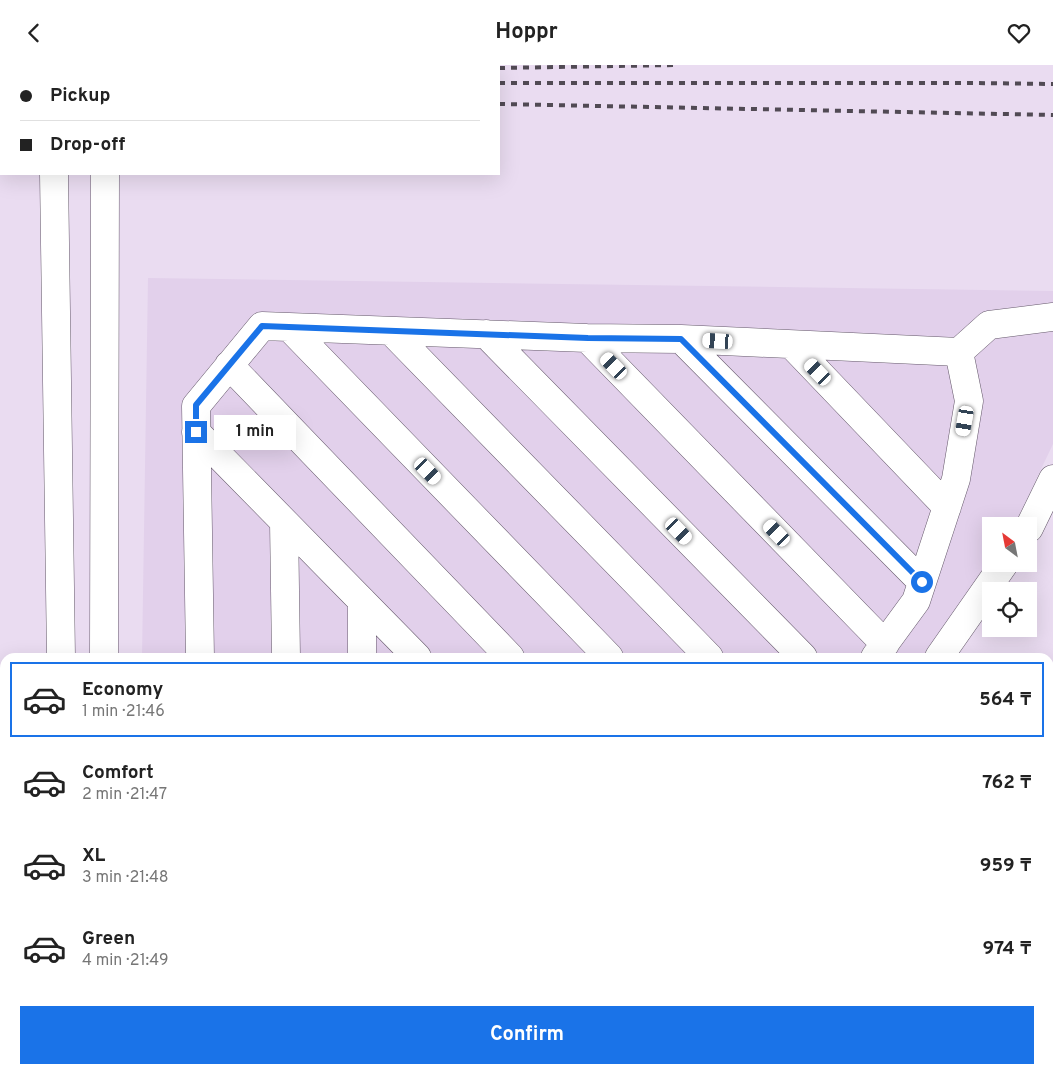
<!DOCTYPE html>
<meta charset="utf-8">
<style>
body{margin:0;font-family:Overpass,sans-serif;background:#f6f6f6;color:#222;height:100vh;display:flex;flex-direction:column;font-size:19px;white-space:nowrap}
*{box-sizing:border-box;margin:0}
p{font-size:16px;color:#767676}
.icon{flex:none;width:28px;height:28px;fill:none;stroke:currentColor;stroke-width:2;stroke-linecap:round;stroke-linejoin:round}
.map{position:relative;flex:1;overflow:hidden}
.side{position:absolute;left:0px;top:588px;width:1054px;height:421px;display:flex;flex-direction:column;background:#fff;border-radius:15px 15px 0 0;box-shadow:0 5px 20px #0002}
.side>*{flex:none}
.top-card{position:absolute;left:0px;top:0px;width:500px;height:110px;box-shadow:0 5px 20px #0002;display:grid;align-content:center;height:110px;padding:0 20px;background:#fff}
.needle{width:32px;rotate:328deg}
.tools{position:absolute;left:982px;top:452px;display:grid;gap:10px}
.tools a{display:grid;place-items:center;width:55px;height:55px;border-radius:0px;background:#fff;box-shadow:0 5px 20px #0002;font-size:25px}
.end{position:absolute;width:22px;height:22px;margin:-11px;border:6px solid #1a73e8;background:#fff;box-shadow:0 0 0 2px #fff}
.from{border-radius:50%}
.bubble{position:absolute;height:35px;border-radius:0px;background:#fff;box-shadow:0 5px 20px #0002;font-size:16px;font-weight:700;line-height:35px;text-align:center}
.car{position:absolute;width:15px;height:30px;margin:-15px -8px;border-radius:6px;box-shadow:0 0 4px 1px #0007;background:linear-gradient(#fff 24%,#345 0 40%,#fff 0 76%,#345 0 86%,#fff 0)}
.top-card b{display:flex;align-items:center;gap:18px;height:48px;font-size:19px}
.top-card b+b{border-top:1px solid #e0e0e0}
.top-card i{width:12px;height:12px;background:#222}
ul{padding:9px 0 0;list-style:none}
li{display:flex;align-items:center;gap:15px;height:75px;margin:0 10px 8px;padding:0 10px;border:2px solid transparent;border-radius:0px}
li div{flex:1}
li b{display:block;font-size:19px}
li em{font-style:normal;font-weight:700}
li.selected{border-color:#1a73e8}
li>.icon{width:45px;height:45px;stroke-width:1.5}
.cta{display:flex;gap:10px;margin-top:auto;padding:10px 20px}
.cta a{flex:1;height:58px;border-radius:0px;background:#1a73e8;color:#fff;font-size:20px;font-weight:700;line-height:58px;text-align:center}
header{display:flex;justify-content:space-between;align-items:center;height:65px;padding:0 20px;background:#fff;font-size:22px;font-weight:700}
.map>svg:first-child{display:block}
.built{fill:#e2d0eb}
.water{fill:#89b9e1;stroke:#6a8aa8}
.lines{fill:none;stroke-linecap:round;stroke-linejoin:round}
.minor-casing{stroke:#65596b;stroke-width:29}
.major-casing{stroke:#65596b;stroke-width:29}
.minor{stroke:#fff;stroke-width:28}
.major{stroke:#fff;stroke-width:28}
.rail{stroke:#514a54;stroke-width:4;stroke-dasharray:6 6;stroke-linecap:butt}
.route{stroke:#1a73e8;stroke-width:6}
</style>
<header><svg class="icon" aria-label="back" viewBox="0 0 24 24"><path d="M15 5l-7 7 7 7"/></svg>Hoppr<svg class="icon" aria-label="heart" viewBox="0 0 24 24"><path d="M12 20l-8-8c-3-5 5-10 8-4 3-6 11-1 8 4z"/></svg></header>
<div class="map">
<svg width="1053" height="1008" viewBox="0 0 1053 1008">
<rect width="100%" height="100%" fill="#eadcf1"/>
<path class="built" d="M148 213 1053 226V379L1014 461H991V498L925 592H142Z
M136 1004H591L588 1008H136Z"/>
<path class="water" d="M1053 870V968L1049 969V872Z
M765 1004H956L944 1008H755Z"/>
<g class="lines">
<g class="minor-casing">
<path id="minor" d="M289 262 609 592
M391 266 709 592
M486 269 803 592
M587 273 885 579
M681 274 922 517
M792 280 947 442
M229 300 510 592
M196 367 417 592
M284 457 286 592
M1029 463 1053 414
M362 536V592
M200 592 196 341 262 261 587 273 681 274 959 287 989 260 1053 252
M875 592 916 536 956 414 969 336 959 287
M939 592 1004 499
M207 1004V1008
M291 1004V1008
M366 1004V1008
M444 1004V1008
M522 1004 527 1008
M611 1008 614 1004"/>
</g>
<g class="major-casing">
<path id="major" d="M52 0V1
M104 0V1
M54 109 61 592
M104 592 105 109
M63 1008V1004
M99 1008V1004"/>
</g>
<use href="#minor" class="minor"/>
<use href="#major" class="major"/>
<path class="rail" d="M499 3 675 0
M0 11H1
M499 18H974L1053 19
M0 22H1
M0 38H1
M499 39 1053 50"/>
</g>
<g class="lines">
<path class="route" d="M196 367V340L262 261 588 273 681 274 922 517"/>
</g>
</svg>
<div class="tools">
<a><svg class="needle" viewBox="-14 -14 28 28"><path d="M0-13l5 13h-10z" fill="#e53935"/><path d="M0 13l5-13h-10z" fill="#767676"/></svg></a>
<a><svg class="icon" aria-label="locate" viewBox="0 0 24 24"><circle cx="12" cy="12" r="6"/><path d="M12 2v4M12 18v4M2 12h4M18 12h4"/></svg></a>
</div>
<i class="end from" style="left:922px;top:517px"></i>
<i class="end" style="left:196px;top:367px"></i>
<div class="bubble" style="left:214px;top:350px;width:82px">1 min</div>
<i class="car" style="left:718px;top:276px;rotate:273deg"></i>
<i class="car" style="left:614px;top:301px;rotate:316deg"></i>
<i class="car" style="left:818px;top:307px;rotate:316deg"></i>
<i class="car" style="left:965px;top:356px;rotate:190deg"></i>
<i class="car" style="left:428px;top:406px;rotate:136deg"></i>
<i class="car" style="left:679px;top:466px;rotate:136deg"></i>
<i class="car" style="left:777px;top:468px;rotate:316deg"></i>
<div class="top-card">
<b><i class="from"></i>Pickup</b>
<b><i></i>Drop-off</b>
</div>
<section class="side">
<ul>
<li class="selected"><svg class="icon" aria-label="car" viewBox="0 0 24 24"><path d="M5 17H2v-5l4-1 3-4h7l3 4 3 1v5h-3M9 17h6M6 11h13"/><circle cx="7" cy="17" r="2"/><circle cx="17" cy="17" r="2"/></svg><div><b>Economy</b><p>1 min · 21:46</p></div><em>564 ₸</em></li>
<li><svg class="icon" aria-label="car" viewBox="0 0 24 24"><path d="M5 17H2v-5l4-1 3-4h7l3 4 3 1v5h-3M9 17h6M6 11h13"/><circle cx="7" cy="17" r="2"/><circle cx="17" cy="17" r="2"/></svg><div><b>Comfort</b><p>2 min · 21:47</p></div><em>762 ₸</em></li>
<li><svg class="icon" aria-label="car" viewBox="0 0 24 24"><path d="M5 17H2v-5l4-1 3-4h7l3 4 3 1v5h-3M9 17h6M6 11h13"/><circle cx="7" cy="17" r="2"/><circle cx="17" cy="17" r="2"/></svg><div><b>XL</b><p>3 min · 21:48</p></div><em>959 ₸</em></li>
<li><svg class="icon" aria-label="car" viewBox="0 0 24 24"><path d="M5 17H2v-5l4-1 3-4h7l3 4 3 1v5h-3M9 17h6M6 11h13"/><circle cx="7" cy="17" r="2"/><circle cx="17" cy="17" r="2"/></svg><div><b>Green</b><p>4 min · 21:49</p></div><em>974 ₸</em></li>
</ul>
<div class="cta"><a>Confirm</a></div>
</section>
</div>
